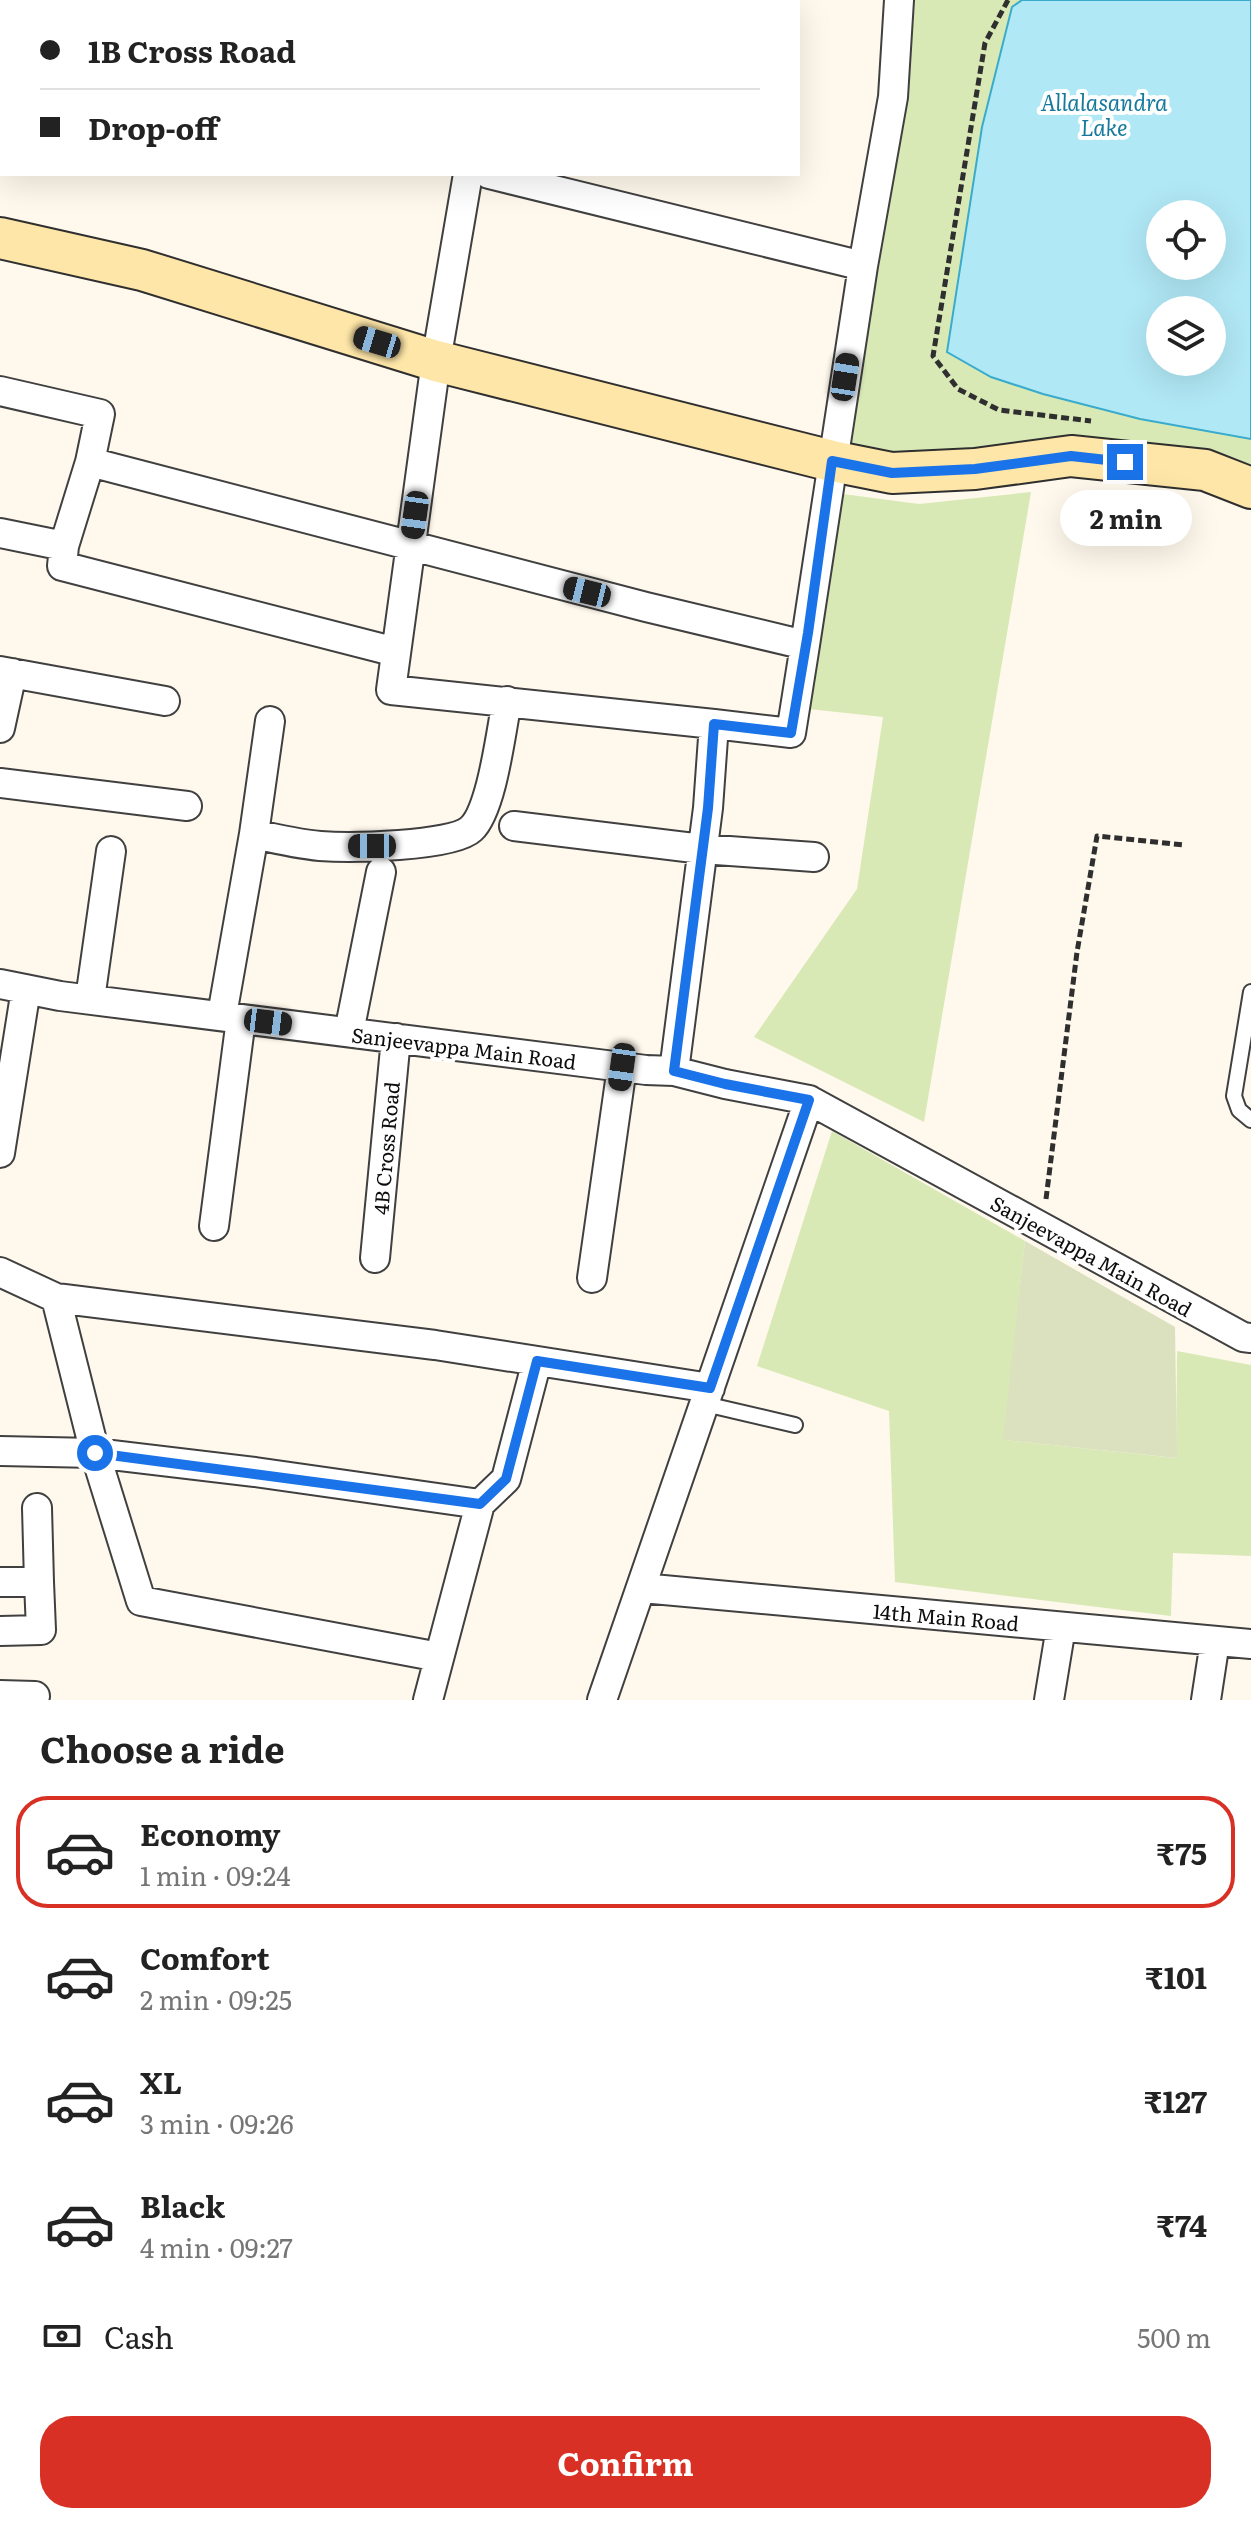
<!DOCTYPE html>
<meta charset="utf-8">
<style>
body{margin:0;font-family:Literata,serif;background:#f2f2f2;color:#222;height:100vh;display:flex;flex-direction:column;font-size:30px;white-space:nowrap}
*{box-sizing:border-box;margin:0}
p{font-size:26px;color:#767676}
.icon{flex:none;width:44px;height:44px;fill:none;stroke:currentColor;stroke-width:2;stroke-linecap:round;stroke-linejoin:round}
.map{position:relative;height:1700px;overflow:hidden}
.panel{display:flex;flex-direction:column;background:#fff;flex:1}
.panel>*{flex:none}
.hud{position:absolute;left:0px;top:0px;width:800px;height:176px;box-shadow:0 8px 32px #0002;display:grid;align-content:center;height:176px;padding:0 40px;background:#fff}
.buttons{position:absolute;left:1146px;top:200px;display:grid;gap:16px}
.buttons a{display:grid;place-items:center;width:80px;height:80px;border-radius:50%;background:#fff;box-shadow:0 8px 32px #0002;font-size:40px}
.end{position:absolute;width:36px;height:36px;margin:-18px;border:10px solid #1a73e8;background:#fff;box-shadow:0 0 0 4px #fff}
.from{border-radius:50%}
.bubble{position:absolute;height:56px;border-radius:28px;background:#fff;box-shadow:0 8px 32px #0002;font-size:26px;font-weight:700;line-height:56px;text-align:center}
.car{position:absolute;width:24px;height:48px;margin:-24px -12px;border-radius:10px;box-shadow:0 0 6px 2px #0007;background:linear-gradient(#222 24%,#8ab4d8 0 40%,#222 0 76%,#8ab4d8 0 86%,#222 0)}
.hud b{display:flex;align-items:center;gap:28px;height:76px;font-size:30px}
.hud b+b{border-top:2px solid #e0e0e0}
.hud i{width:20px;height:20px;background:#222}
ul{padding:0;list-style:none}
li{display:flex;align-items:center;gap:24px;height:112px;margin:0 16px 12px;padding:0 24px;border:4px solid transparent;border-radius:32px}
li div{flex:1}
li b{display:block;font-size:30px}
li em{font-style:normal;font-weight:700}
li.active{border-color:#d93025}
li>.icon{width:72px;height:72px;stroke-width:1.5}
h2{padding:0 40px;font-size:36px;line-height:96px}
.pay{display:flex;align-items:center;gap:20px;height:88px;padding:0 40px;font-size:30px}
.pay p{margin-inline-start:auto}
.primary-button{display:flex;gap:16px;margin-top:auto;padding:16px 40px}
.primary-button a{flex:1;height:92px;border-radius:32px;background:#d93025;color:#fff;font-size:32px;font-weight:700;line-height:92px;text-align:center}
.map>svg:first-child{display:block}
.green{fill:#d9e9b6;fill-rule:evenodd}
.cemetery{fill:#dbe0be}
.water{fill:#b1e8f6;stroke:#39abcc;stroke-width:2;fill-rule:evenodd}
.lines{fill:none;stroke-linecap:round;stroke-linejoin:round}
.stream{stroke:#39abcc;stroke-width:9}
.lane-casing{stroke:#404040;stroke-width:18}
.street-casing{stroke:#404040;stroke-width:32}
.secondary-casing{stroke:#2f2f2f;stroke-width:44}
.path{stroke:#2f2f2f;stroke-width:5;stroke-dasharray:8 4;stroke-linecap:butt}
.lane{stroke:#fff;stroke-width:14}
.street{stroke:#fff;stroke-width:28}
.secondary{stroke:#fee6a8;stroke-width:40}
.route{stroke:#1a73e8;stroke-width:10}
.labels{text-anchor:middle;dominant-baseline:central;stroke-width:8;stroke-linejoin:round;paint-order:stroke}
.street-label{font-size:20px;fill:#0d0d0d;stroke:#fff}
.water-label{font-size:22px;font-style:italic;fill:#177a9d;stroke:#fff}
</style>
<div class="map">
<svg width="1251" height="1700" viewBox="0 0 1251 1700">
<rect width="100%" height="100%" fill="#fff8ec"/>
<path class="green" d="M910 0H1251V472L903 457 851 447ZM1160 214H1212V266H1160ZM1160 310H1212V362H1160Z
M1031 492 924 1122 754 1037 857 889 883 717 809 709 843 494 919 504Z
M832 1131 1025 1241 1004 1440 1176 1458 1177 1351 1251 1365V1556L1173 1553 1171 1616 895 1582 889 1411 757 1366Z"/>
<path class="cemetery" d="M1025 1241 1175 1327 1177 1458 1003 1440Z"/>
<path class="water" d="M1022 0H1251V439L1140 419 1043 394 991 377 947 352 982 127 1012 7ZM1160 214H1212V266H1160ZM1160 310H1212V362H1160Z"/>
<g class="lines">
<path class="stream" d="M469 2 477 0"/>
<g class="lane-casing">
<path id="lane" d="M1251 992 1234 1096 1239 1110 1251 1120
M705 1404 795 1425"/>
</g>
<g class="street-casing">
<path id="street" d="M26 2V0
M0 5 2 6
M0 125 2 116
M468 174 436 361 391 690 714 724 708 808 674 1071
M489 174 863 266
M0 391 100 414 90 462 64 546
M90 462 646 607 805 645 863 266 893 97 899 0
M0 533 64 546 62 566 396 652
M0 671 165 701
M714 724 791 733 805 645
M0 728 12 673
M0 783 187 806
M514 826 702 849 814 857
M254 834C276 839 298 844 320 846 348 848 452 847 471 829 492 810 501 731 507 701
M0 984 60 996 646 1070 674 1071 725 1084 809 1100 1243 1337 1251 1338
M90 999 111 851
M222 1015 254 834 270 721
M349 1032 381 872
M0 1153 26 989
M214 1226 241 1019
M375 1258 396 1038
M0 1272 56 1298 95 1453 255 1472 480 1504
M592 1278 622 1067
M56 1298 435 1345 710 1388
M0 1451 95 1453 141 1601 439 1657
M480 1504 506 1479 537 1361
M0 1582H39L37 1508
M642 1588 1251 1644
M0 1631 41 1630 39 1582
M0 1695 35 1696
M428 1700 480 1504
M602 1700 809 1100
M1049 1700 1061 1627
M1206 1700 1215 1641"/>
</g>
<g class="secondary-casing">
<path id="secondary" d="M0 238 142 270 436 361 832 461 892 473 975 469 1071 456 1205 470 1251 488"/>
</g>
<path class="path" d="M1008 0 985 43 933 356 958 389 999 410 1091 421
M1046 1199 1077 952 1097 836 1184 845"/>
<use href="#lane" class="lane"/>
<use href="#street" class="street"/>
<use href="#secondary" class="secondary"/>
</g>
<g class="lines">
<path class="route" d="M95 1453 480 1504 506 1479 537 1361 710 1388 809 1100 725 1084 674 1071 708 808 714 724 791 733 808 633 832 461 892 473 975 469 1071 456 1125 462"/>
</g>
<g class="labels">
<g class="street-label">
<text transform="translate(464 1047) rotate(7)">Sanjeevappa Main Road</text>
<text transform="translate(385 1148) rotate(-85)">4B Cross Road</text>
<text transform="translate(1092 1255) rotate(29)">Sanjeevappa Main Road</text>
<text transform="translate(946 1616) rotate(5)">14th Main Road</text>
</g>
<g class="water-label">
<text x="1104" y="101">Allalasandra<tspan x="1104" dy="25">Lake</tspan></text>
</g>
</g>
</svg>
<div class="buttons">
<a><svg class="icon" aria-label="locate" viewBox="0 0 24 24"><circle cx="12" cy="12" r="6"/><path d="M12 2v4M12 18v4M2 12h4M18 12h4"/></svg></a>
<a><svg class="icon" aria-label="layers" viewBox="0 0 24 24"><path d="M12 4l9 5-9 5-9-5zM3 14l9 5 9-5"/></svg></a>
</div>
<i class="end from" style="left:95px;top:1453px"></i>
<i class="end" style="left:1125px;top:462px"></i>
<div class="bubble" style="left:1060px;top:490px;width:132px">2 min</div>
<i class="car" style="left:377px;top:342px;rotate:287deg"></i>
<i class="car" style="left:845px;top:377px;rotate:9deg"></i>
<i class="car" style="left:415px;top:515px;rotate:188deg"></i>
<i class="car" style="left:587px;top:592px;rotate:284deg"></i>
<i class="car" style="left:372px;top:846px;rotate:270deg"></i>
<i class="car" style="left:268px;top:1022px;rotate:97deg"></i>
<i class="car" style="left:622px;top:1067px;rotate:188deg"></i>
<div class="hud">
<b><i class="from"></i>1B Cross Road</b>
<b><i></i>Drop-off</b>
</div>
</div>
<section class="panel">
<h2>Choose a ride</h2>
<ul>
<li class="active"><svg class="icon" aria-label="car" viewBox="0 0 24 24"><path d="M5 17H2v-5l4-1 3-4h7l3 4 3 1v5h-3M9 17h6M6 11h13"/><circle cx="7" cy="17" r="2"/><circle cx="17" cy="17" r="2"/></svg><div><b>Economy</b><p>1 min · 09:24</p></div><em>₹75</em></li>
<li><svg class="icon" aria-label="car" viewBox="0 0 24 24"><path d="M5 17H2v-5l4-1 3-4h7l3 4 3 1v5h-3M9 17h6M6 11h13"/><circle cx="7" cy="17" r="2"/><circle cx="17" cy="17" r="2"/></svg><div><b>Comfort</b><p>2 min · 09:25</p></div><em>₹101</em></li>
<li><svg class="icon" aria-label="car" viewBox="0 0 24 24"><path d="M5 17H2v-5l4-1 3-4h7l3 4 3 1v5h-3M9 17h6M6 11h13"/><circle cx="7" cy="17" r="2"/><circle cx="17" cy="17" r="2"/></svg><div><b>XL</b><p>3 min · 09:26</p></div><em>₹127</em></li>
<li><svg class="icon" aria-label="car" viewBox="0 0 24 24"><path d="M5 17H2v-5l4-1 3-4h7l3 4 3 1v5h-3M9 17h6M6 11h13"/><circle cx="7" cy="17" r="2"/><circle cx="17" cy="17" r="2"/></svg><div><b>Black</b><p>4 min · 09:27</p></div><em>₹74</em></li>
</ul>
<div class="pay"><svg class="icon" aria-label="cash" viewBox="0 0 24 24"><path d="M3 7h18v10H3z"/><circle cx="12" cy="12" r="2"/></svg>Cash<p>500 m</p></div>
<div class="primary-button"><a>Confirm</a></div>
</section>
